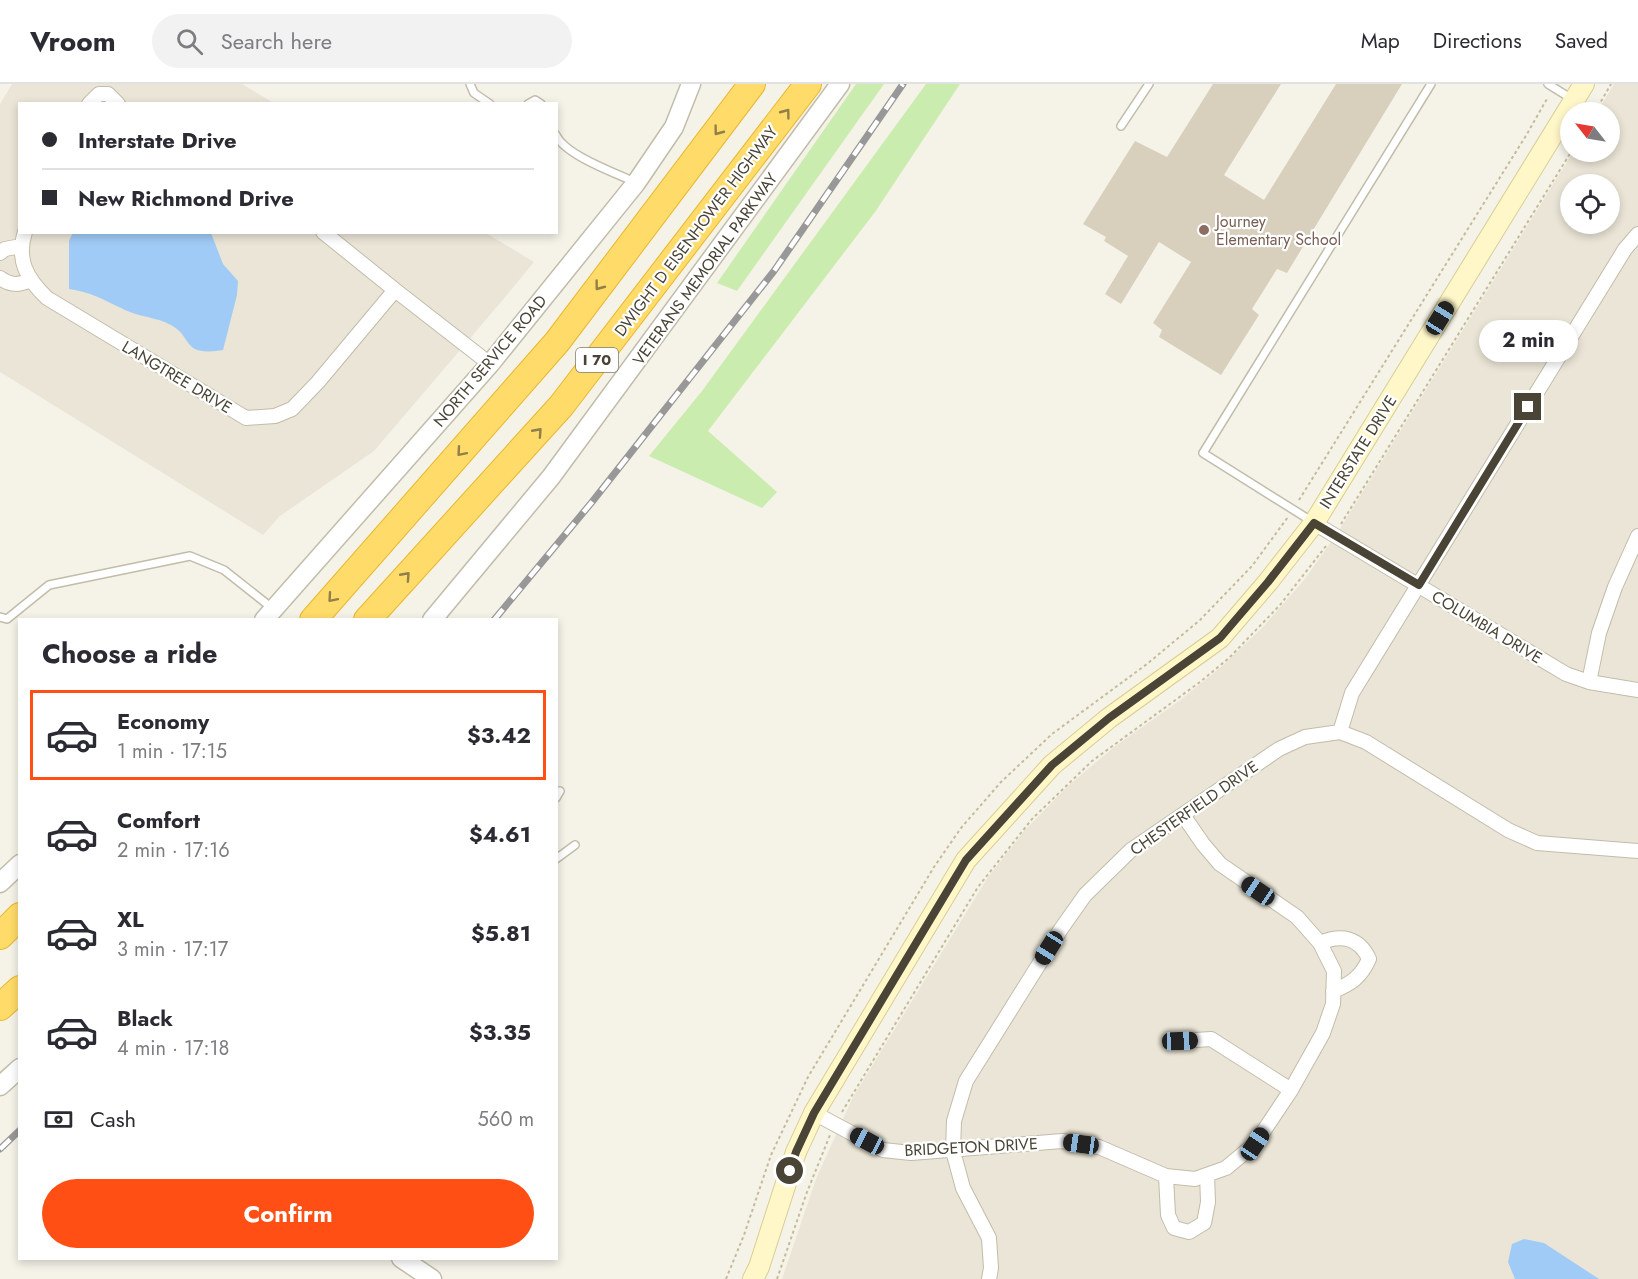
<!DOCTYPE html>
<meta charset="utf-8">
<style>
body{margin:0;font-family:Jost,sans-serif;background:#f2f2f3;color:#2b2b33;height:100vh;display:flex;flex-direction:column;font-size:22px;white-space:nowrap}
*{box-sizing:border-box;margin:0}
p{font-size:20px;color:#7c7c81}
.icon{flex:none;width:33px;height:33px;fill:none;stroke:currentColor;stroke-width:2;stroke-linecap:round;stroke-linejoin:round}
.map{position:relative;flex:1;overflow:hidden}
.details{position:absolute;left:18px;top:534px;width:540px;height:642px;display:flex;flex-direction:column;background:#fff;border-radius:0px;box-shadow:0 3px 9px #0003}
.details>*{flex:none}
.top-card{position:absolute;left:18px;top:18px;width:540px;height:132px;border-radius:0px;box-shadow:0 3px 9px #0003;display:grid;align-content:center;height:132px;padding:0 24px;background:#fff}
.needle{width:39px;rotate:301deg}
.controls{position:absolute;left:1560px;top:18px;display:grid;gap:12px}
.controls a{display:grid;place-items:center;width:60px;height:60px;border-radius:50%;background:#fff;box-shadow:0 3px 9px #0003;font-size:30px}
.end{position:absolute;width:27px;height:27px;margin:-14px;border:8px solid #494436;background:#fff;box-shadow:0 0 0 3px #fff}
.from{border-radius:50%}
.bubble{position:absolute;height:42px;border-radius:21px;background:#fff;box-shadow:0 3px 9px #0003;font-size:20px;font-weight:700;line-height:42px;text-align:center}
.car{position:absolute;width:18px;height:36px;margin:-18px -9px;border-radius:8px;box-shadow:0 0 4px 2px #0007;background:linear-gradient(#222 24%,#8ab4d8 0 40%,#222 0 76%,#8ab4d8 0 86%,#222 0)}
.top-card b{display:flex;align-items:center;gap:21px;height:57px;font-size:22px}
.top-card b+b{border-top:2px solid #e1e1e2}
.top-card i{width:15px;height:15px;background:#2b2b33}
ul{padding:0;list-style:none}
li{display:flex;align-items:center;gap:18px;height:90px;margin:0 12px 9px;padding:0 12px;border:3px solid transparent;border-radius:0px}
li div{flex:1}
li b{display:block;font-size:22px}
li em{font-style:normal;font-weight:700}
li.active{border-color:#ff4f15}
li>.icon{width:54px;height:54px;stroke-width:1.5}
h2{padding:0 24px;font-size:27px;line-height:72px}
.pay{display:flex;align-items:center;gap:15px;height:66px;padding:0 24px;font-size:22px}
.pay p{margin-inline-start:auto}
.cta{display:flex;gap:12px;margin-top:auto;padding:12px 24px}
.cta a{flex:1;height:69px;border-radius:36px;background:#ff4f15;color:#fff;font-size:24px;font-weight:700;line-height:69px;text-align:center}
header{display:flex;align-items:center;gap:36px;box-sizing:border-box;height:84px;padding:0 30px;background:#fff;border-bottom:2px solid #e1e1e2}
header strong{font-size:28px}
nav{display:flex;gap:33px;margin-inline-start:auto;font-size:21px}
.search{width:420px;height:54px;background:#f2f2f3;display:flex;align-items:center;gap:15px;box-sizing:border-box;padding:0 21px;border-radius:33px;color:#7c7c81;font-size:22px}
.map>svg:first-child{display:block}
.residential{fill:#eae5d6;fill-rule:evenodd}
.green{fill:#caecae}
.water{fill:#a0cbf6}
.building{fill:#d8d0bd}
.lines{fill:none;stroke-linecap:round;stroke-linejoin:round}
.service-casing{stroke:#c2bcaa;stroke-width:10}
.minor-casing{stroke:#c2bcaa;stroke-width:16}
.tertiary-casing{stroke:#c2bcaa;stroke-width:21}
.secondary-casing{stroke:#d9cd95;stroke-width:22}
.motorway-casing{stroke:#eab62e;stroke-width:28}
.path{stroke:#c5ba9a;stroke-width:2;stroke-dasharray:3 3;stroke-linecap:butt}
.service{stroke:#fff;stroke-width:7}
.minor{stroke:#fff;stroke-width:14}
.tertiary{stroke:#fff;stroke-width:18}
.secondary{stroke:#fff7c8;stroke-width:20}
.motorway{stroke:#ffdb69;stroke-width:26}
.rail-casing{stroke:#989898;stroke-width:7}
.rail{stroke:#fff;stroke-width:4.5;stroke-dasharray:14;stroke-linecap:butt}
.oneway{stroke:#92804a}
.route{stroke:#494436;stroke-width:8}
.education-dot{fill:#8d6e63;stroke:#fff;stroke-width:2}
.labels{text-anchor:middle;dominant-baseline:central;stroke-width:4.5;stroke-linejoin:round;paint-order:stroke}
.shield{fill:#fff;stroke:#807c72;stroke-width:1.5}
.shield-label{font-size:15px;font-weight:bold;fill:#494436}
.education-label{font-size:16px;fill:#785e54;stroke:#fff;text-anchor:start}
.street-label{font-size:16px;fill:#494436;stroke:#fff}
</style>
<header>
<strong>Vroom</strong>
<div class="search"><svg class="icon" aria-label="search" viewBox="0 0 24 24"><circle cx="10" cy="10" r="6"/><path d="M15 15l6 6"/></svg>Search here</div>
<nav><a>Map</a><a>Directions</a><a>Saved</a></nav>
</header>
<div class="map">
<svg width="1638" height="1195" viewBox="0 0 1638 1195">
<rect width="100%" height="100%" fill="#f5f3e8"/>
<path class="residential" d="M12 0H242L274 19 20 20V148L486 149 534 178 501 218 374 367 280 432 263 451 0 288V20Z
M1614 0H1638V1195H782L816 1095 853 1013 988 793 1025 746 1068 702 1114 663 1179 617 1221 583 1263 543 1304 496 1338 448 1573 68H1610V28H1597ZM1570 100H1610V140H1570Z"/>
<path class="green" d="M856 0H884L737 207 717 199Z
M926 0H960L875 128 708 347 777 408 762 424 649 372 702 307Z"/>
<path class="water" d="M73 148 211 149 223 180 238 197 237 211 223 266C214 267 204 269 195 265 188 262 184 250 177 245 163 234 145 234 130 228 106 218 96 209 69 205V157Z
M1524 1155 1544 1159 1599 1195H1515L1508 1178 1512 1160Z"/>
<path class="building" d="M1213 0H1281L1224 91 1264 116 1336 0H1402L1287 189 1277 185 1252 225 1259 231 1221 291 1159 253 1162 246 1153 239 1191 178 1159 158 1121 220 1105 210 1128 172 1104 157 1106 153 1083 140 1135 57 1167 73Z"/>
<g class="lines">
<g class="service-casing">
<path id="service" d="M470 0 474 9 490 20
M1548 0 1572 15
M528 20 535 16 541 20
M1121 42 1149 0
M556 51C565 71 615 89 635 98
M1313 438 1203 369 1431 0
M0 533 7 535 49 501 190 472 224 486 272 524
M556 714 560 707
M556 775 575 761"/>
</g>
<g class="minor-casing">
<path id="minor" d="M89 20 99 10H108L118 20
M25 148C16 176 27 195 47 214L246 334 275 332 292 325 318 298 395 206 323 148
M0 169 5 165 21 162
M0 194C11 202 19 201 31 196
M395 206 490 280
M1314 439 1566 590 1589 598 1638 606
M1589 598 1599 549 1615 503 1638 452
M1340 648 1352 609 1625 165 1638 150
M1320 859C1341 850 1359 853 1369 875 1361 893 1351 900 1333 907
M1180 957 1211 955 1291 1006
M814 1029 883 1066 911 1069 1062 1057 1099 1063 1166 1092 1195 1095 1226 1084 1255 1060 1291 1006 1323 949 1333 920 1334 887 1320 859 1297 833 1220 780 1203 760 1183 731
M1166 1092 1168 1131 1174 1144 1189 1148 1204 1139 1208 1118 1207 1091
M989 1195 991 1184 989 1154 963 1104 953 1067 954 1037 966 997 1061 845 1085 811 1131 766 1279 665 1305 653 1340 648 1366 658 1508 746 1537 759 1638 767"/>
</g>
<g class="tertiary-casing">
<path id="tertiary" d="M264 536 490 280 636 99 674 43 691 0
M432 536 551 393 840 0
M0 799 20 780
M0 1002 20 984
M401 1174 432 1195"/>
</g>
<g class="secondary-casing">
<path id="secondary" d="M753 1195 759 1183 796 1068 814 1029 966 776 1052 681 1109 634 1220 554 1268 498 1314 439 1584 0"/>
</g>
<g class="motorway-casing">
<path id="motorway" d="M313 536 557 258 752 0
M367 536 561 322 808 0
M0 852 20 832
M0 923 20 905"/>
</g>
<path class="path" d="M1595 28 1611 0
M1299 416 1527 50 1548 13
M1341 440 1571 68
M842 1028 978 803 1032 735 1092 677 1200 598 1229 574 1280 521 1326 462
M726 1195 744 1151 771 1071 808 993 934 783 961 744 1001 698 1052 650 1147 580 1200 536 1252 482 1288 433
M777 1195 807 1108 830 1051"/>
<use href="#service" class="service"/>
<use href="#minor" class="minor"/>
<use href="#tertiary" class="tertiary"/>
<use href="#secondary" class="secondary"/>
<use href="#motorway" class="motorway"/>
<g class="rail-casing">
<path id="rail" d="M494 536 592 418 774 187 903 0
M0 1065 20 1046"/>
</g>
<use href="#rail" class="rail"/>
</g>
<defs><path id="oneway-chevron" d="M-2-3.5L2.5 0L-2 3.5" fill="none" stroke-width="1.6" stroke-linecap="round" stroke-linejoin="round" transform="scale(1.5)"/></defs>
<g class="oneway">
<use href="#oneway-chevron" transform="translate(786 29) rotate(-53)"/>
<use href="#oneway-chevron" transform="translate(718 47) rotate(127)"/>
<use href="#oneway-chevron" transform="translate(599 202) rotate(127)"/>
<use href="#oneway-chevron" transform="translate(538 348) rotate(-48)"/>
<use href="#oneway-chevron" transform="translate(461 368) rotate(131)"/>
<use href="#oneway-chevron" transform="translate(406 492) rotate(-48)"/>
<use href="#oneway-chevron" transform="translate(332 514) rotate(131)"/>
</g>
<g class="lines">
<path class="route" d="M790 1087 796 1068 814 1029 966 776 1052 681 1109 634 1220 554 1268 498 1314 439 1419 501 1528 323"/>
</g>
<circle class="education-dot" cx="1204" cy="146" r="6"/>
<g class="labels">
<rect class="shield" x="576" y="264" width="42" height="24" rx="4.5"/>
<g class="shield-label">
<text x="597" y="276">I 70</text>
</g>
<g class="education-label">
<text x="1216" y="137">Journey<tspan x="1216" dy="18">Elementary School</tspan></text>
</g>
<g class="street-label">
<text transform="translate(696 147) rotate(-53)">DWIGHT D EISENHOWER HIGHWAY</text>
<text transform="translate(705 185) rotate(-54)">VETERANS MEMORIAL PARKWAY</text>
<text transform="translate(490 277) rotate(-50)">NORTH SERVICE ROAD</text>
<text transform="translate(177 293) rotate(31)">LANGTREE DRIVE</text>
<text transform="translate(1358 368) rotate(-58)">INTERSTATE DRIVE</text>
<text transform="translate(1487 543) rotate(31)">COLUMBIA DRIVE</text>
<text transform="translate(1194 724) rotate(-35)">CHESTERFIELD DRIVE</text>
<text transform="translate(971 1063) rotate(-3)">BRIDGETON DRIVE</text>
</g>
</g>
</svg>
<div class="controls">
<a><svg class="needle" viewBox="-14 -14 28 28"><path d="M0-13l5 13h-10z" fill="#e53935"/><path d="M0 13l5-13h-10z" fill="#7c7c81"/></svg></a>
<a><svg class="icon" aria-label="locate" viewBox="0 0 24 24"><circle cx="12" cy="12" r="6"/><path d="M12 2v4M12 18v4M2 12h4M18 12h4"/></svg></a>
</div>
<i class="end from" style="left:790px;top:1087px"></i>
<i class="end" style="left:1528px;top:323px"></i>
<div class="bubble" style="left:1479px;top:236px;width:99px">2 min</div>
<i class="car" style="left:1440px;top:234px;rotate:32deg"></i>
<i class="car" style="left:1258px;top:807px;rotate:304deg"></i>
<i class="car" style="left:1049px;top:864px;rotate:212deg"></i>
<i class="car" style="left:1180px;top:957px;rotate:88deg"></i>
<i class="car" style="left:867px;top:1057px;rotate:298deg"></i>
<i class="car" style="left:1081px;top:1060px;rotate:278deg"></i>
<i class="car" style="left:1255px;top:1060px;rotate:34deg"></i>
<div class="top-card">
<b><i class="from"></i>Interstate Drive</b>
<b><i></i>New Richmond Drive</b>
</div>
<section class="details">
<h2>Choose a ride</h2>
<ul>
<li class="active"><svg class="icon" aria-label="car" viewBox="0 0 24 24"><path d="M5 17H2v-5l4-1 3-4h7l3 4 3 1v5h-3M9 17h6M6 11h13"/><circle cx="7" cy="17" r="2"/><circle cx="17" cy="17" r="2"/></svg><div><b>Economy</b><p>1 min · 17:15</p></div><em>$3.42</em></li>
<li><svg class="icon" aria-label="car" viewBox="0 0 24 24"><path d="M5 17H2v-5l4-1 3-4h7l3 4 3 1v5h-3M9 17h6M6 11h13"/><circle cx="7" cy="17" r="2"/><circle cx="17" cy="17" r="2"/></svg><div><b>Comfort</b><p>2 min · 17:16</p></div><em>$4.61</em></li>
<li><svg class="icon" aria-label="car" viewBox="0 0 24 24"><path d="M5 17H2v-5l4-1 3-4h7l3 4 3 1v5h-3M9 17h6M6 11h13"/><circle cx="7" cy="17" r="2"/><circle cx="17" cy="17" r="2"/></svg><div><b>XL</b><p>3 min · 17:17</p></div><em>$5.81</em></li>
<li><svg class="icon" aria-label="car" viewBox="0 0 24 24"><path d="M5 17H2v-5l4-1 3-4h7l3 4 3 1v5h-3M9 17h6M6 11h13"/><circle cx="7" cy="17" r="2"/><circle cx="17" cy="17" r="2"/></svg><div><b>Black</b><p>4 min · 17:18</p></div><em>$3.35</em></li>
</ul>
<div class="pay"><svg class="icon" aria-label="cash" viewBox="0 0 24 24"><path d="M3 7h18v10H3z"/><circle cx="12" cy="12" r="2"/></svg>Cash<p>560 m</p></div>
<div class="cta"><a>Confirm</a></div>
</section>
</div>
